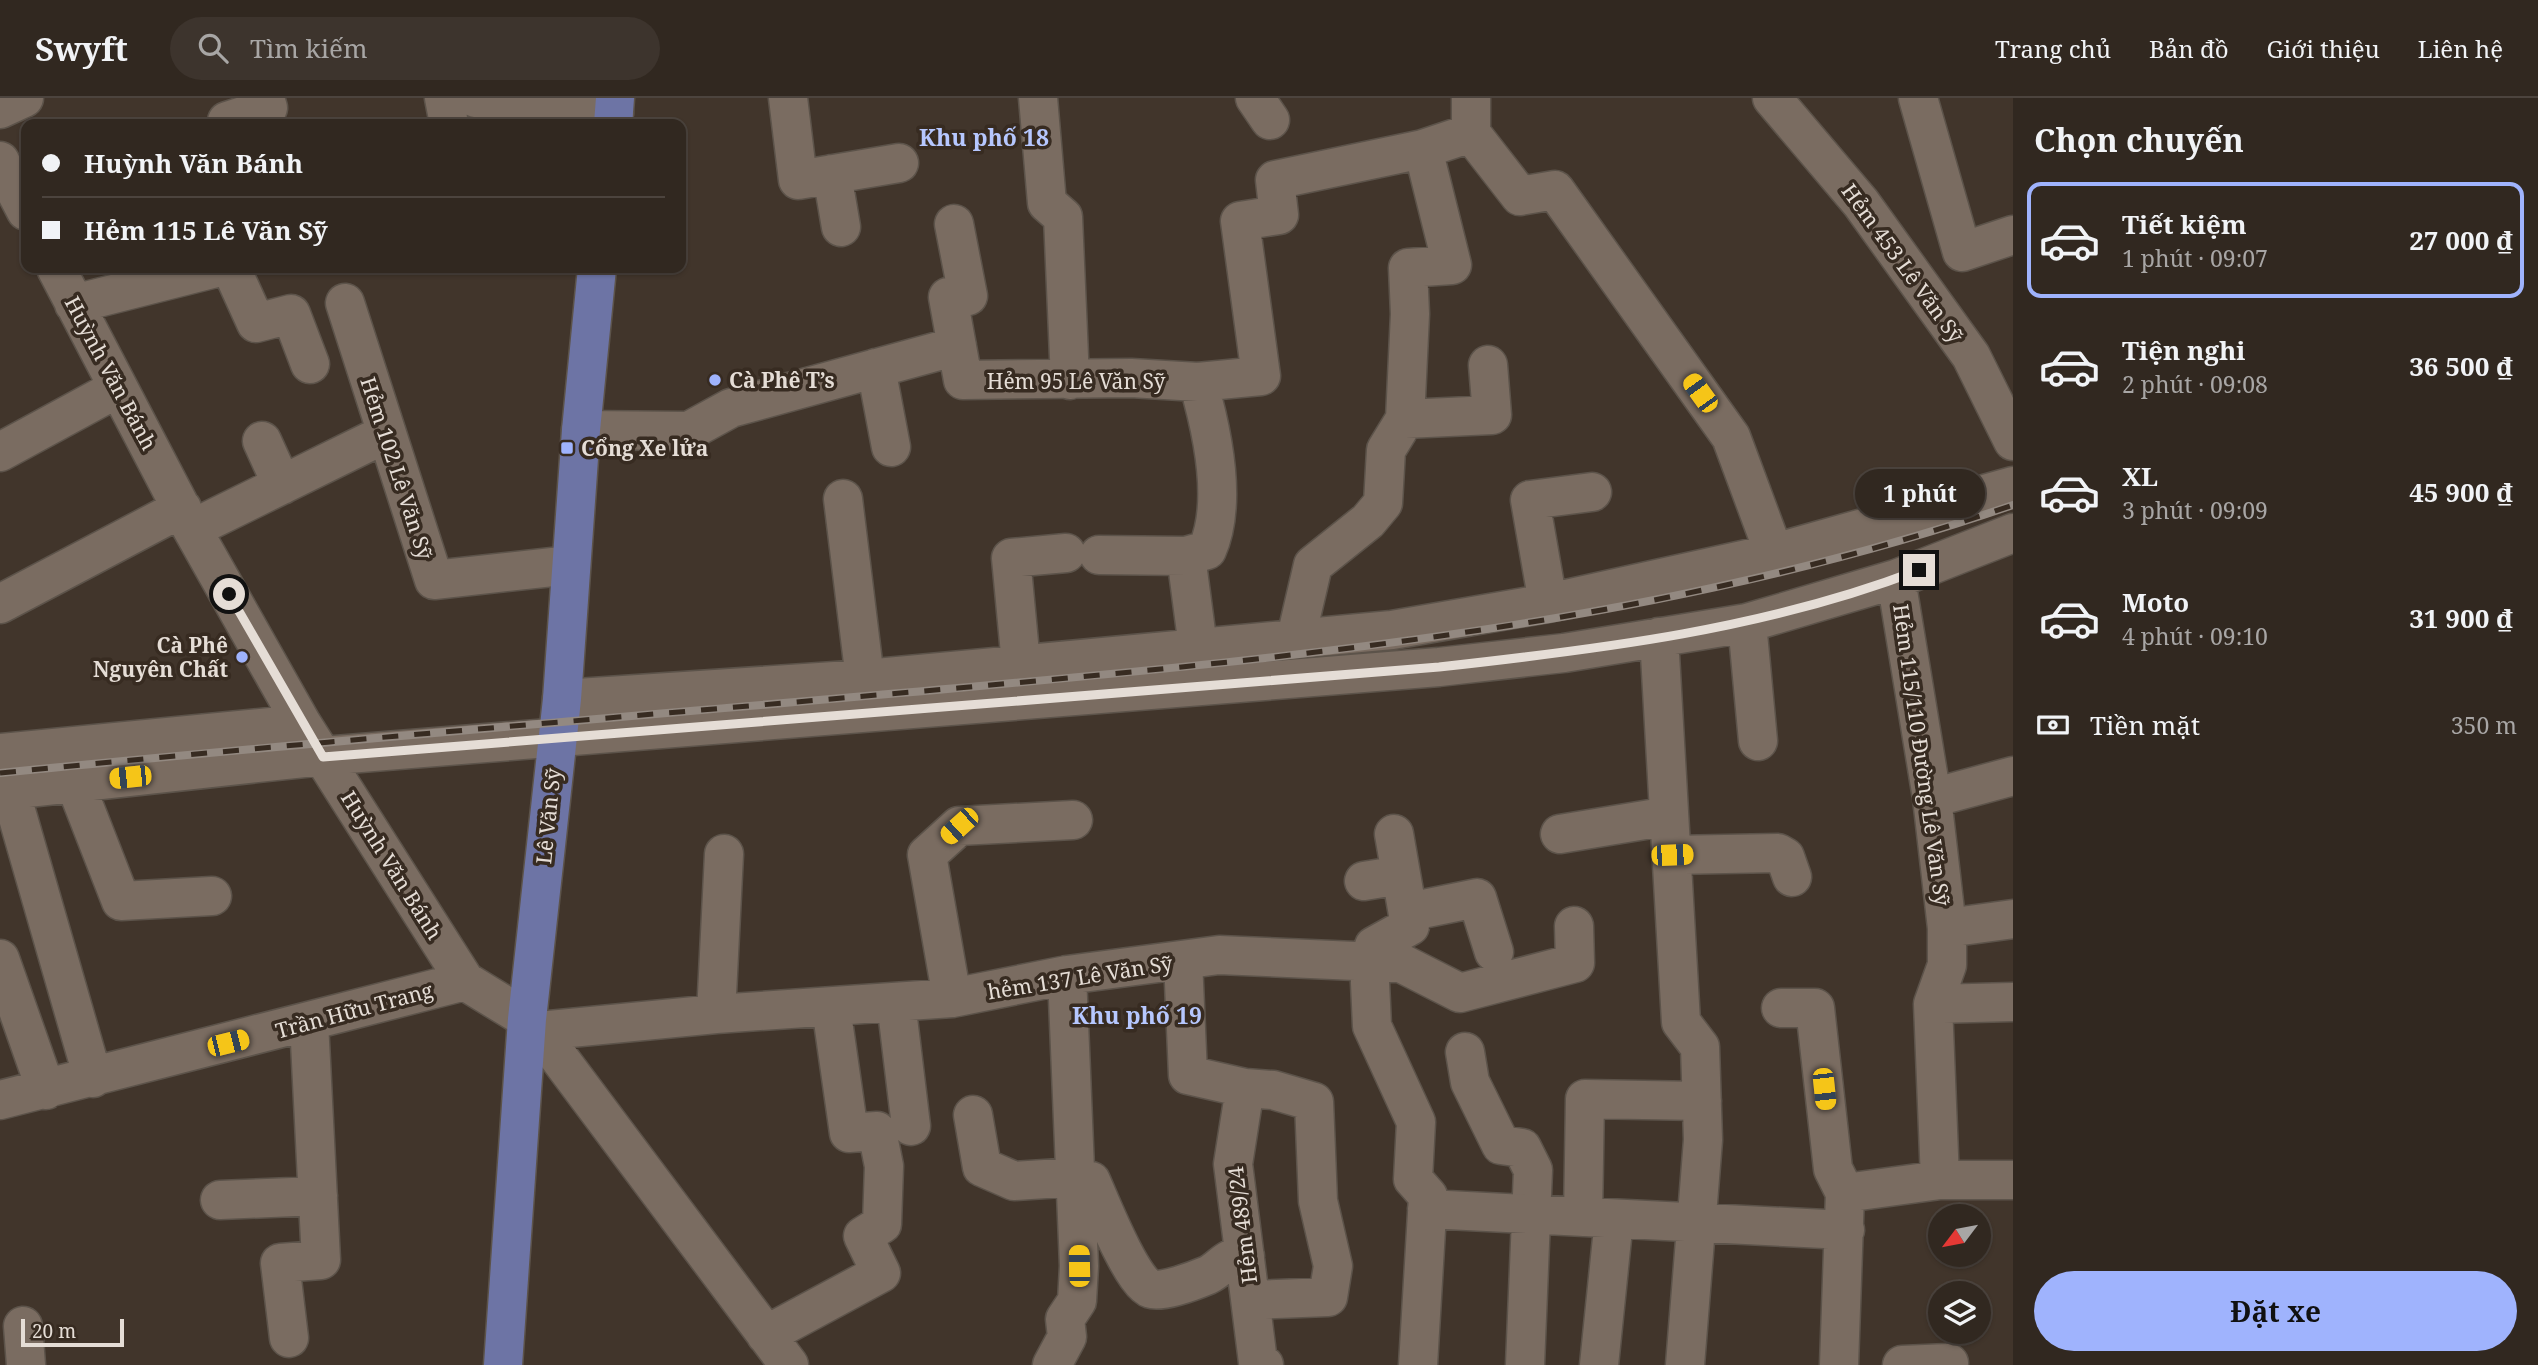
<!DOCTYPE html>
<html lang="vi">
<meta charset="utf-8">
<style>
body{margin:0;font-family:"Noto Serif",serif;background:#3d342d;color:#f1f3f6;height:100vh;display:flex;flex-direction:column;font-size:26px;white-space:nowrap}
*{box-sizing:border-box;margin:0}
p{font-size:23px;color:#a8a6a5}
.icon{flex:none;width:38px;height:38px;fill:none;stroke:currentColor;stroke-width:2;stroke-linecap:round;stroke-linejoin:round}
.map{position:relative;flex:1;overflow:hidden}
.sheet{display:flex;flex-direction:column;background:#312820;width:525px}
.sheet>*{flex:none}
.banner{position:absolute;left:21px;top:21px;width:665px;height:154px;border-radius:14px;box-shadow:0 2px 5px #0004,0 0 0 2px #4c443e;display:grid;align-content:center;height:154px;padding:0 21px;background:#312820}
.needle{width:46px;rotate:238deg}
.buttons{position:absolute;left:1928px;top:1106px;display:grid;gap:14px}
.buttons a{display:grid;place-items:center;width:63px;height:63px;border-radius:50%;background:#312820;box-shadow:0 2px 5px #0004,0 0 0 2px #4c443e;font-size:35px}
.scale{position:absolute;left:21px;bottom:18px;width:103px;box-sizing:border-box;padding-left:7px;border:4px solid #e5ddd6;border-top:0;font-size:19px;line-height:24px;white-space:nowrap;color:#e5ddd6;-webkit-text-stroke:5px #372b21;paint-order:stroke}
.end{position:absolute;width:32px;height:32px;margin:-16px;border:9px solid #e5ddd6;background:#111;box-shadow:0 0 0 4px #111}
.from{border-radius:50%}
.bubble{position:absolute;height:49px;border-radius:24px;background:#312820;box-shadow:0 2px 5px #0004,0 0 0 2px #4c443e;font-size:23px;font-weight:700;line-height:49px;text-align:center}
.car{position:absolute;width:21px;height:42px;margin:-21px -10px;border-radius:9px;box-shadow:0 0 5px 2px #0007;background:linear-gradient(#f5c518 24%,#345 0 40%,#f5c518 0 76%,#345 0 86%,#f5c518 0)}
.banner b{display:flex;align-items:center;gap:24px;height:66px;font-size:26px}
.banner b+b{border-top:2px solid #4c443e}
.banner i{width:18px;height:18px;background:#f1f3f6}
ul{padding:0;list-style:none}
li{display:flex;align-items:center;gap:21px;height:116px;margin:0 14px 10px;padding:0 7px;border:4px solid transparent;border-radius:14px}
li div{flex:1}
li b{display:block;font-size:26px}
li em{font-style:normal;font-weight:700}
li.on{border-color:#9fb3fd}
li>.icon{width:63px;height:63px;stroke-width:1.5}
h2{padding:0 21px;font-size:32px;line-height:84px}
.pay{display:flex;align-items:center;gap:18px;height:77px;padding:0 21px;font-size:26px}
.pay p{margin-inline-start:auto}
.action{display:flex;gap:14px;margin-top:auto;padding:14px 21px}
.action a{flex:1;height:80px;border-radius:42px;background:#9fb3fd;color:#111;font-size:28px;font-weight:700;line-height:80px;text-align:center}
header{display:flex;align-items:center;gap:42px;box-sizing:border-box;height:98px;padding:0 35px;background:#312820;border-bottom:2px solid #4c443e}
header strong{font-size:33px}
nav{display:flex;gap:38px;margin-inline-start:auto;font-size:24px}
.search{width:490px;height:63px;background:#3d342d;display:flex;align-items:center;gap:18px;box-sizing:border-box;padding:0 24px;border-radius:38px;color:#a8a6a5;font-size:26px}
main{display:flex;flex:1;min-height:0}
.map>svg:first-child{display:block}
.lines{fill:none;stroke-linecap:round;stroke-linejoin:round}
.minor-casing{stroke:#5c534a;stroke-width:41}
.major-casing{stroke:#5c534a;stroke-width:41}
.minor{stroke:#7a6c61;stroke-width:38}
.major{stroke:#6d74a5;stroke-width:38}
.rail-casing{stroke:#938981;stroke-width:8}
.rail{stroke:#372b21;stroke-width:5;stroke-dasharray:16;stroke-linecap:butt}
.route{stroke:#e5ddd6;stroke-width:9}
.poi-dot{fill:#9fb3fd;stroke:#372b21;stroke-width:2.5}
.labels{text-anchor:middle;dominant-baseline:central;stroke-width:7;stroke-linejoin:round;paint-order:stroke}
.street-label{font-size:21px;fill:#e5ddd6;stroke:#372b21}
.poi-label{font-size:21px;font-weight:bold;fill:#e5ddd6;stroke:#372b21;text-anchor:start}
.neighbourhood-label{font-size:23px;font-weight:bold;fill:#b6c7fe;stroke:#372b21}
</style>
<header>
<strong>Swyft</strong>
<div class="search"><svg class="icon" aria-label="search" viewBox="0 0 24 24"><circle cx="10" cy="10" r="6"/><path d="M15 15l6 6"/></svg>Tìm kiếm</div>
<nav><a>Trang chủ</a><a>Bản đồ</a><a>Giới thiệu</a><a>Liên hệ</a></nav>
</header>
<main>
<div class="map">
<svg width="2013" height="1267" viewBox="0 0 2013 1267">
<rect width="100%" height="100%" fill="#41352b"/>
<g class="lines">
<g class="minor-casing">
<path id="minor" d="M444 0 449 26
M476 0 614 15
M788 0 798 82 899 65
M1038 0 1047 105 1063 119 1070 282
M1255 0 1270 22
M1471 0V35L1520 98 1555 92 1731 339 1774 455
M1772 0 1861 105 1971 258 2013 343
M1918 0 1962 154 2013 137
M0 11 24 0
M227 23 268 10 265 0
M0 63 26 113
M832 76 841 129
M954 126 968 198 948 199 963 282 1131 280 1198 284 1261 278 1240 123 1279 117 1275 82 1423 51 1471 35
M56 170 192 431 302 626 465 883 527 921 539 933 789 1267
M231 170 256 225 291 216 310 266
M345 205 434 482 571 467
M74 206 216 170
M876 270 891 349
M1198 284C1212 332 1228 405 1207 452L1186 458 1198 549
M1405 321 1492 317 1488 267
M581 332 689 333 731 310 957 248
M262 343 282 387
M0 354 118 290
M843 401 865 581
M192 431 385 336
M1099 457 1186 458
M1896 481 1932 700 1947 830V867L1933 906 1940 1082
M1548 505 1530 402 1592 394
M0 506 182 410
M1747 525 1758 643
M1659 539 1681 924 1700 949 1703 1042 1685 1267
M1296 540 1313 467 1368 423 1383 405 1386 352 1405 321 1410 216 1408 170 1452 167 1423 51
M1021 566 1011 460 1066 455
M562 601 865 581 1392 532 1548 505 1774 455 2013 388
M0 655 302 626
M75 685 121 803 212 798
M10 692 93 980
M0 693 323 658 1439 569 1564 555 1747 525 1896 481 2013 435
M1932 700 2013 678
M1394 736 1410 828 1374 848 1369 863 1372 928 1416 1024 1413 1081 1428 1098 1418 1267
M1560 736 1669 718
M1672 757 1778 755 1785 759 1792 779
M1364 783 1401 777
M1408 814 1477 800 1494 854
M1947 830 2013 821
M0 861 46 992
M1183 862 1188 977 1245 990 1233 1066 1258 1264 1264 1267
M952 900 927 757 959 728 1073 722
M896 904 911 1028
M1933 906 2013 904
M1781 910H1815L1833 1071 1845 1095 1839 1267
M716 916 724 756
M539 933 716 916 952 900 1067 877 1219 857 1401 865 1460 895 1575 865 1574 828
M1465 954 1470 984 1501 1047 1522 1050 1533 1072 1525 1267
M1245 990 1273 992 1314 1004 1318 1103 1333 1168 1328 1199 1251 1202
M0 1002 465 883
M973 1017 982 1069 1014 1083 1077 1079 1091 1083C1100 1103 1132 1185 1151 1191 1162 1195 1196 1182 1208 1177 1222 1170 1226 1158 1245 1158
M1845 1095 1940 1082H2013
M220 1102 318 1098
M1427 1111 1845 1132
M1583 1119 1585 1001 1702 1003
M23 1228 26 1267
M766 1237 881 1175 863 1138 882 1126 884 1068 877 1033 849 1035 831 909
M289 1240 280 1165 321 1162 309 924
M1052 1267 1067 1239 1065 1221 1077 1203 1079 1168 1067 877
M1599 1267 1614 1121
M1902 1267 1949 1265"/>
</g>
<g class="major-casing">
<path id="major" d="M613 26 615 0
M503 1267 527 921 562 601 581 332 597 170"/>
</g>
<use href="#minor" class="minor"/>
<use href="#major" class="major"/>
<g class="rail-casing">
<path id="rail" d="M0 675C319 643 638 618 958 590 1314 558 1673 524 2013 407"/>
</g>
<use href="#rail" class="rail"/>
</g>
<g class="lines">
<path class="route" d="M229 496 323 659 1439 569C1602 551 1766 531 1919 472"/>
</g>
<g class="poi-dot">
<circle cx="715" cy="282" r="7"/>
<rect x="560" y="343" width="14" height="14" rx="3.5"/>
<circle cx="242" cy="559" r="7"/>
</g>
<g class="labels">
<g class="street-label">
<text transform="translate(1903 165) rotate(54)">Hẻm 453 Lê Văn Sỹ</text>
<text transform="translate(111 275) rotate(62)">Huỳnh Văn Bánh</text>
<text x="1076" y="283">Hẻm 95 Lê Văn Sỹ</text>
<text transform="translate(397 370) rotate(72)">Hẻm 102 Lê Văn Sỹ</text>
<text transform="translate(1922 657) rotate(82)">Hẻm 115/110 Đường Lê Văn Sỹ</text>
<text transform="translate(548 718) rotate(-84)">Lê Văn Sỹ</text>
<text transform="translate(392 767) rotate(58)">Huỳnh Văn Bánh</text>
<text transform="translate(1080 879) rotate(-9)">hẻm 137 Lê Văn Sỹ</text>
<text transform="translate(354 912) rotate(-15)">Trần Hữu Trang</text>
<text transform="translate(1242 1127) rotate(-97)">Hẻm 489/24</text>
</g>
<g class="poi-label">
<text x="729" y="282">Cà Phê T’s</text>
<text x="581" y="350">Cổng Xe lửa</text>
<text x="228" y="547" text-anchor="end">Cà Phê<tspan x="228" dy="24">Nguyên Chất</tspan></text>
</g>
<g class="neighbourhood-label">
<text x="984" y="39">Khu phố 18</text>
<text x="1137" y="917">Khu phố 19</text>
</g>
</g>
</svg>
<div class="buttons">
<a><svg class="needle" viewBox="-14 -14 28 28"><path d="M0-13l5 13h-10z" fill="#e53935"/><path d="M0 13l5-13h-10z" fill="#a8a6a5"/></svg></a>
<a><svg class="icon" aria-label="layers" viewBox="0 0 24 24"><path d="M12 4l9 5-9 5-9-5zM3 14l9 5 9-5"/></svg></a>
</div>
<div class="scale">20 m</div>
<i class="end from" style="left:229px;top:496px"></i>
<i class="end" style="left:1919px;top:472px"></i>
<div class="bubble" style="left:1855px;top:371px;width:130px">1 phút</div>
<i class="car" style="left:1700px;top:295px;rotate:324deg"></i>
<i class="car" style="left:130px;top:679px;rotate:264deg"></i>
<i class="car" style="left:959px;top:728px;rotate:228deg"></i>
<i class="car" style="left:1672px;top:757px;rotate:88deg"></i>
<i class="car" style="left:228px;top:945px;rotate:76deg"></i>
<i class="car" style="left:1824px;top:991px;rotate:174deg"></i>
<i class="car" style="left:1079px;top:1168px;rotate:359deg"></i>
<div class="banner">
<b><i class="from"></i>Huỳnh Văn Bánh</b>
<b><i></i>Hẻm 115 Lê Văn Sỹ</b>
</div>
</div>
<section class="sheet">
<h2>Chọn chuyến</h2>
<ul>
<li class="on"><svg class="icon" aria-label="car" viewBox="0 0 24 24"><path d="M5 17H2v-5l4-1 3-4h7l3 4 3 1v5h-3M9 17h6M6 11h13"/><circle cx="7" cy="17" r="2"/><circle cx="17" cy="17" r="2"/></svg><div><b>Tiết kiệm</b><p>1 phút · 09:07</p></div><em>27 000 ₫</em></li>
<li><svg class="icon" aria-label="car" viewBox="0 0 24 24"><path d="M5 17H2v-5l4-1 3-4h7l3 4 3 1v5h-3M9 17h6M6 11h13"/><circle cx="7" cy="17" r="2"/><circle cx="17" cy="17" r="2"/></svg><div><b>Tiện nghi</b><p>2 phút · 09:08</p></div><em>36 500 ₫</em></li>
<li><svg class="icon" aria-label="car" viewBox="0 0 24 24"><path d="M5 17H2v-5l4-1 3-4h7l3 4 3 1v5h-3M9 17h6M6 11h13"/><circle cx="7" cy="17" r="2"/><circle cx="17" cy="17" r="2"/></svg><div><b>XL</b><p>3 phút · 09:09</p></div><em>45 900 ₫</em></li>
<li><svg class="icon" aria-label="car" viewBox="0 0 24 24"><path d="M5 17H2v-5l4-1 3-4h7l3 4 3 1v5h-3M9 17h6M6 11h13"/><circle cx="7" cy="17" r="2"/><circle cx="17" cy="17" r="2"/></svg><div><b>Moto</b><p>4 phút · 09:10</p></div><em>31 900 ₫</em></li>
</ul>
<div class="pay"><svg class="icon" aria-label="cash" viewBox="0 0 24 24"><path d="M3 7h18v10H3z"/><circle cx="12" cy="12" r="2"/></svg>Tiền mặt<p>350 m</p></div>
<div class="action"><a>Đặt xe</a></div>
</section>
</main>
